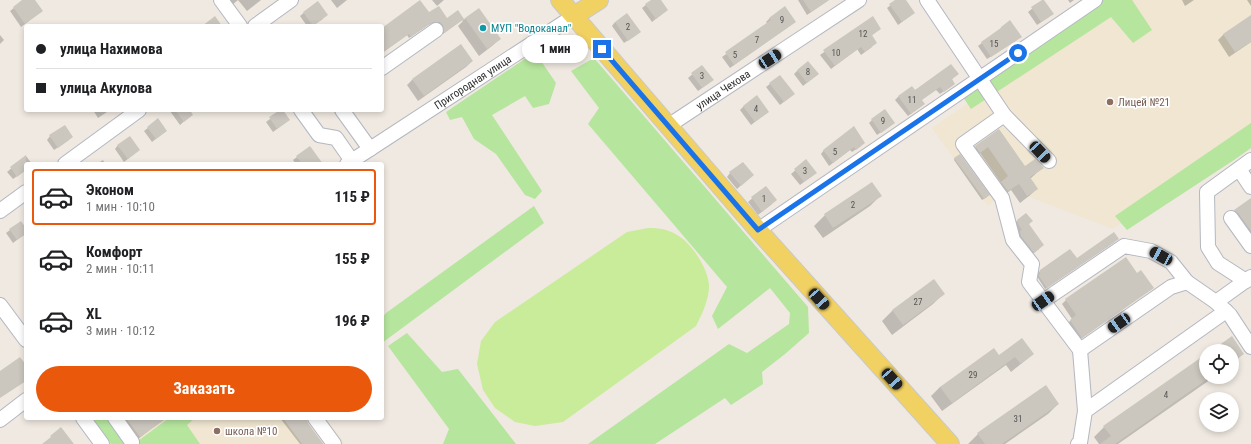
<!DOCTYPE html>
<html lang="ru">
<meta charset="utf-8">
<style>
body{margin:0;font-family:"Roboto Condensed",sans-serif;background:#f6f6f6;color:#202124;height:100vh;display:flex;flex-direction:column;font-size:15px;white-space:nowrap}
*{box-sizing:border-box;margin:0}
p{font-size:13px;color:#757577}
.icon{flex:none;width:22px;height:22px;fill:none;stroke:currentColor;stroke-width:2;stroke-linecap:round;stroke-linejoin:round}
.map{position:relative;flex:1;overflow:hidden}
.panel{position:absolute;left:24px;top:162px;width:360px;height:258px;display:flex;flex-direction:column;background:#fff;border-radius:4px;box-shadow:0 2px 6px #0003}
.panel>*{flex:none}
.banner{position:absolute;left:24px;top:24px;width:360px;height:88px;border-radius:4px;box-shadow:0 2px 6px #0003;display:grid;align-content:center;height:88px;padding:0 12px;background:#fff}
.fabs{position:absolute;left:1199px;top:344px;display:grid;gap:8px}
.fabs a{display:grid;place-items:center;width:40px;height:40px;border-radius:50%;background:#fff;box-shadow:0 2px 6px #0003;font-size:20px}
.end{position:absolute;width:18px;height:18px;margin:-9px;border:5px solid #1a73e8;background:#fff;box-shadow:0 0 0 2px #fff}
.from{border-radius:50%}
.bubble{position:absolute;height:28px;border-radius:14px;background:#fff;box-shadow:0 2px 6px #0003;font-size:13px;font-weight:700;line-height:28px;text-align:center}
.car{position:absolute;width:12px;height:24px;margin:-12px -6px;border-radius:5px;box-shadow:0 0 3px 1px #0007;background:linear-gradient(#222 24%,#8ab4d8 0 40%,#222 0 76%,#8ab4d8 0 86%,#222 0)}
.banner b{display:flex;align-items:center;gap:14px;height:38px;font-size:15px}
.banner b+b{border-top:1px solid #e0e0e0}
.banner i{width:10px;height:10px;background:#202124}
ul{padding:7px 0 0;list-style:none}
li{display:flex;align-items:center;gap:12px;height:56px;margin:0 8px 6px;padding:0 4px;border:2px solid transparent;border-radius:4px}
li div{flex:1}
li b{display:block;font-size:15px}
li em{font-style:normal;font-weight:700}
li.active{border-color:#ea580c}
li>.icon{width:36px;height:36px;stroke-width:1.5}
.primary-button{display:flex;gap:8px;margin-top:auto;padding:8px 12px}
.primary-button a{flex:1;height:46px;border-radius:24px;background:#ea580c;color:#fff;font-size:16px;font-weight:700;line-height:46px;text-align:center}
.map>svg:first-child{display:block}
.education{fill:#f0e6d1}
.green{fill:#b6e59e}
.pitch{fill:#c9ec9a}
.shadow{fill:#0003}
.building{fill:#cbc7bf}
.lines{fill:none;stroke-linecap:round;stroke-linejoin:round}
.minor-casing{stroke:#b4b7c1;stroke-width:16}
.major-casing{stroke:#c9c9c9;stroke-width:20}
.minor{stroke:#fff;stroke-width:14}
.major{stroke:#f2d163;stroke-width:18}
.route{stroke:#1a73e8;stroke-width:5}
.culture-dot{fill:#0f9aa8;stroke:#fff;stroke-width:1.5}
.education-dot{fill:#8d6e63;stroke:#fff;stroke-width:1.5}
.labels{text-anchor:middle;dominant-baseline:central;stroke-width:3.5;stroke-linejoin:round;paint-order:stroke}
.number-label{font-size:9px;fill:#555452}
.culture-label{font-size:11px;fill:#0d838f;stroke:#fff;text-anchor:start}
.street-label{font-size:11px;fill:#2e2e2e;stroke:#fff}
.education-label{font-size:11px;fill:#785e54;stroke:#fff;text-anchor:start}
</style>
<div class="map">
<svg width="1251" height="444" viewBox="0 0 1251 444">
<rect width="100%" height="100%" fill="#efe9e1"/>
<path class="education" d="M1116 0H1251V134L1113 229 1027 196 1019 184 988 206 932 128Z
M88 418H326L345 444H107Z"/>
<path class="green" d="M1102 0H1132L1152 30 1133 43 1111 17 971 109 963 97Z
M535 52 556 83 549 104 533 108 525 96 492 115 542 191 535 199 525 195 496 154 474 139 462 117 450 120 446 112Z
M594 58 808 307 809 333 785 354 762 372 763 384 731 405 725 398 655 444H588L729 344 747 353 789 324 790 313 770 288 718 329 712 316 727 287 588 124 599 108 571 71Z
M1251 123V148L1234 160 1127 230 1115 216Z
M534 206 544 223 382 343V318L386 313Z
M407 333 442 372 458 369 516 444H443L449 429 388 346Z
M93 418H111L130 444H111Z
M169 418H195L187 425 200 444H134Z"/>
<path class="pitch" d="M648 228C659 228 668 229 677 235 692 243 710 271 709 288 708 302 702 314 696 326L563 422 535 426 515 422 495 408 483 390 477 364 481 341 495 322 627 232Z"/>
<path class="shadow" d="M24 0H34L42 11 21 27 10 11Z
M228 0H261L247 11 238 0 232 5Z
M331 0H347L337 8Z
M432 0H444L437 6Z
M652 0H660L667 10 652 22 642 8Z
M798 0H829L807 15Z
M897 0H905L910 16 898 25 887 8Z
M1043 0 1049 17 1037 25 1028 12Z
M1068 0H1074L1070 3Z
M1182 0H1194L1185 6Z
M1247 0H1251V6Z
M317 2 323 19 312 26H307L300 16Z
M458 12 464 20 465 18 500 39 492 46 479 56 458 26 463 21 462 20 443 34 441 27 433 23 428 25 409 38 407 35 382 53V29L429 14 447 19Z
M1251 16V42L1229 57 1218 40 1223 35Z
M770 18 791 25 730 68 722 57 768 24 766 22Z
M872 18 876 32 871 36 872 47 861 55 857 49 831 69 820 55Z
M615 22 636 35 624 43 612 26Z
M1001 28 1017 40 987 59 978 46Z
M0 35 4 40 0 44Z
M461 46 472 61 466 67 418 101 407 85 412 80Z
M702 66 709 83 698 91 688 78Z
M798 70 814 77 803 86 794 74Z
M958 74 951 80 950 87 940 94 936 90 921 100 920 107 908 116 895 100 899 96Z
M780 76 790 97 780 105 766 87Z
M744 106 768 112 751 125 740 110Z
M93 110H110L98 118Z
M172 110H188V118L180 125 170 111Z
M282 110 285 123 273 132 266 122Z
M158 120 166 131 152 142 144 131Z
M872 120 890 126 877 135 869 123Z
M999 130 1024 167 1042 168 1030 179 1037 189 1029 196 1020 203 1011 190 1000 198 994 190 1001 183 980 153 972 159 968 154 976 147Z
M50 136 69 140 54 150 47 140Z
M118 145 139 150 124 162 115 149Z
M861 146 852 152 850 150 829 166 821 154 824 150Z
M26 156 32 164H26V170L13 179 7 172Z
M297 157 322 164H296L293 160Z
M955 158 987 197 982 200 954 160Z
M103 160 105 164H97Z
M806 161 812 176 800 185 791 174Z
M730 173 749 178 737 189 727 177Z
M765 187 772 204 758 215 748 202Z
M880 196 870 206 823 238 814 226 825 215Z
M1249 200 1251 202V235L1233 212Z
M1017 221 1028 225 1039 249 1030 256 1016 236 1019 234 1013 224Z
M10 230H26V233L13 243 6 233Z
M1116 241 1045 289 1038 278V273L1040 271 1077 260Z
M1137 274 1152 288 1078 341 1066 325 1072 319 1062 304 1066 300Z
M934 280 943 294 933 304 892 335 882 321 892 311Z
M26 321V330L22 325Z
M1232 338 1243 354 1232 364V351H1213Z
M1033 354 1011 372 1006 365 942 411 931 396 940 387 999 357Z
M1206 356V377H1214L1118 444H1099L1094 437 1104 427Z
M1058 404 1048 414 1005 444H968L978 434Z
M117 418H156L159 423 134 442Z
M280 418H306L307 423 323 444H300Z"/>
<path class="building" d="M22 0H35L43 11 25 24 13 7Z
M420 0 429 12 439 6 447 18 458 10 464 19 444 33 443 25 440 22H436L431 23 411 37 409 34 382 53V28Z
M651 0H661L668 10 656 19 645 4Z
M803 0H829L811 12Z
M895 0H906L915 13 902 22 889 4Z
M1042 0H1044L1054 14 1041 22 1031 7Z
M318 1 328 15 313 26 303 12Z
M785 6 796 22 734 65 725 52 771 20 769 18Z
M479 8 501 39 487 49 465 18Z
M627 13 641 32 628 41 615 22Z
M1251 15V42L1235 52 1223 34Z
M215 16 222 26H202Z
M873 16 881 29 872 35 877 43 865 52 861 47 835 66 823 50Z
M1010 20 1022 37 991 57 981 42 1001 28V27Z
M461 44 473 61 424 96 412 79Z
M808 61 819 74 807 83 797 70Z
M951 64 959 74 952 79 955 84 944 92 940 87 922 100 925 104 911 114 898 96 912 86 915 90Z
M702 65 714 80 702 88 691 73Z
M780 75 795 94 784 102 769 83Z
M757 95 769 112 755 122 743 106Z
M885 109 895 123 881 133 871 119Z
M175 110H190L193 115 184 122Z
M280 110H283L290 120 277 129 269 117Z
M158 118 167 131 156 139 147 127Z
M65 125 73 137 58 148 49 135Z
M854 126 865 143 856 150 854 147 833 163 823 150Z
M999 129 1025 166 1035 159 1044 168 1030 177 1038 189 1027 196 1019 184 1008 191 1001 182 1008 176 988 147 980 153 975 146Z
M130 136 140 150 128 159 117 145Z
M310 146 323 164H302L296 156Z
M960 154 990 195 984 199 954 158Z
M26 155V170L17 177 10 167Z
M806 159 817 173 804 182 794 169Z
M743 162 754 175 741 186 729 172Z
M872 182 882 196 833 228 824 214Z
M766 186 777 200 762 212 751 197Z
M1251 198V231L1238 213 1234 210Z
M1026 213 1033 221 1029 224 1044 245 1034 253 1021 236 1020 231 1022 230 1018 224 1017 220Z
M21 221 26 228V234L17 240 9 229Z
M1114 232 1119 239 1047 288 1039 276 1040 270 1070 249 1077 258Z
M1126 257 1137 273 1141 270 1154 288 1082 338 1070 320 1076 315 1065 299Z
M934 279 945 294 903 325 892 310Z
M1232 336 1244 354 1232 362V351H1211Z
M1022 338 1034 354 1021 364 1015 357 952 403 940 387 994 348 999 355Z
M1206 354V380L1115 444H1100L1111 436 1103 426Z
M20 357 26 365V381L0 398V371Z
M1046 385 1059 404 1002 444H985L977 433Z
M126 418H167L140 437Z
M283 418H307L308 423 323 444H302Z
M61 427 74 444H42L51 437 50 436Z"/>
<g class="lines">
<g class="minor-casing">
<g id="minor">
<path d="M221 0 240 26"/>
<path d="M927 0 1004 115 1049 161"/>
<path d="M255 26 291 0"/>
<path d="M382 68 436 30"/>
<path d="M301 110 319 135 336 138 352 161"/>
<path d="M342 110 370 149"/>
<path d="M1004 115 963 144 1002 198 1013 240 1032 264 1029 282 1080 350"/>
<path id="s1" d="M668 126 859 0"/>
<path d="M65 164 139 110"/>
<path id="s2" d="M347 164 574 16"/>
<path d="M1239 169 1251 187"/>
<path d="M0 211 26 192"/>
<path d="M1231 218 1251 246"/>
<path d="M758 230 1095 0"/>
<path d="M1246 281 1218 263 1208 247 1207 192 1251 160"/>
<path d="M1187 282 1216 302 1230 315 1251 347"/>
<path d="M1043 301 1124 246 1151 251 1171 262 1187 282 1171 287 1080 350 1085 411"/>
<path d="M1216 302 1251 277"/>
<path d="M0 305 26 340"/>
<path d="M83 418 102 444"/>
<path d="M115 418 132 442"/>
<path d="M315 418 334 444"/>
<path d="M0 420 26 400"/>
<path d="M1078 444 1080 443 1085 411 1226 311"/>
</g>
</g>
<g class="major-casing">
<path id="major" d="M560 0 758 230 950 444
M574 16 599 0"/>
</g>
<use href="#minor" class="minor"/>
<use href="#major" class="major"/>
</g>
<g class="lines">
<path class="route" d="M602 49 758 230 1018 53"/>
</g>
<circle class="culture-dot" cx="483" cy="28" r="4"/>
<g class="education-dot">
<circle cx="1110" cy="102" r="4"/>
<circle cx="217" cy="431" r="4"/>
</g>
<g class="labels">
<g class="number-label">
<text x="782" y="20">9</text>
<text x="628" y="27">2</text>
<text x="863" y="34">12</text>
<text x="757" y="40">7</text>
<text x="994" y="44">15</text>
<text x="836" y="53">10</text>
<text x="735" y="55">5</text>
<text x="808" y="72">8</text>
<text x="702" y="76">3</text>
<text x="912" y="100">11</text>
<text x="756" y="109">4</text>
<text x="883" y="121">9</text>
<text x="835" y="152">5</text>
<text x="805" y="171">3</text>
<text x="764" y="199">1</text>
<text x="853" y="205">2</text>
<text x="918" y="302">27</text>
<text x="973" y="375">29</text>
<text x="1166" y="395">4</text>
<text x="1018" y="419">31</text>
</g>
<g class="culture-label">
<text x="491" y="28">МУП "Водоканал"</text>
</g>
<g class="street-label">
<text stroke="none"><textPath href="#s2" startOffset="150">Пригородная улица</textPath></text>
<text stroke="none"><textPath href="#s1" startOffset="66">улица Чехова</textPath></text>
</g>
<g class="education-label">
<text x="1118" y="102">Лицей №21</text>
<text x="225" y="431">школа №10</text>
</g>
</g>
</svg>
<div class="fabs">
<a><svg class="icon" aria-label="locate" viewBox="0 0 24 24"><circle cx="12" cy="12" r="6"/><path d="M12 2v4M12 18v4M2 12h4M18 12h4"/></svg></a>
<a><svg class="icon" aria-label="layers" viewBox="0 0 24 24"><path d="M12 4l9 5-9 5-9-5zM3 14l9 5 9-5"/></svg></a>
</div>
<i class="end from" style="left:1018px;top:53px"></i>
<i class="end" style="left:602px;top:49px"></i>
<div class="bubble" style="left:522px;top:35px;width:66px">1 мин</div>
<i class="car" style="left:770px;top:59px;rotate:57deg"></i>
<i class="car" style="left:1040px;top:152px;rotate:137deg"></i>
<i class="car" style="left:1161px;top:256px;rotate:299deg"></i>
<i class="car" style="left:819px;top:299px;rotate:138deg"></i>
<i class="car" style="left:1043px;top:301px;rotate:56deg"></i>
<i class="car" style="left:1119px;top:323px;rotate:236deg"></i>
<i class="car" style="left:892px;top:379px;rotate:138deg"></i>
<div class="banner">
<b><i class="from"></i>улица Нахимова</b>
<b><i></i>улица Акулова</b>
</div>
<section class="panel">
<ul>
<li class="active"><svg class="icon" aria-label="car" viewBox="0 0 24 24"><path d="M5 17H2v-5l4-1 3-4h7l3 4 3 1v5h-3M9 17h6M6 11h13"/><circle cx="7" cy="17" r="2"/><circle cx="17" cy="17" r="2"/></svg><div><b>Эконом</b><p>1 мин · 10:10</p></div><em>115 ₽</em></li>
<li><svg class="icon" aria-label="car" viewBox="0 0 24 24"><path d="M5 17H2v-5l4-1 3-4h7l3 4 3 1v5h-3M9 17h6M6 11h13"/><circle cx="7" cy="17" r="2"/><circle cx="17" cy="17" r="2"/></svg><div><b>Комфорт</b><p>2 мин · 10:11</p></div><em>155 ₽</em></li>
<li><svg class="icon" aria-label="car" viewBox="0 0 24 24"><path d="M5 17H2v-5l4-1 3-4h7l3 4 3 1v5h-3M9 17h6M6 11h13"/><circle cx="7" cy="17" r="2"/><circle cx="17" cy="17" r="2"/></svg><div><b>XL</b><p>3 мин · 10:12</p></div><em>196 ₽</em></li>
</ul>
<div class="primary-button"><a>Заказать</a></div>
</section>
</div>
